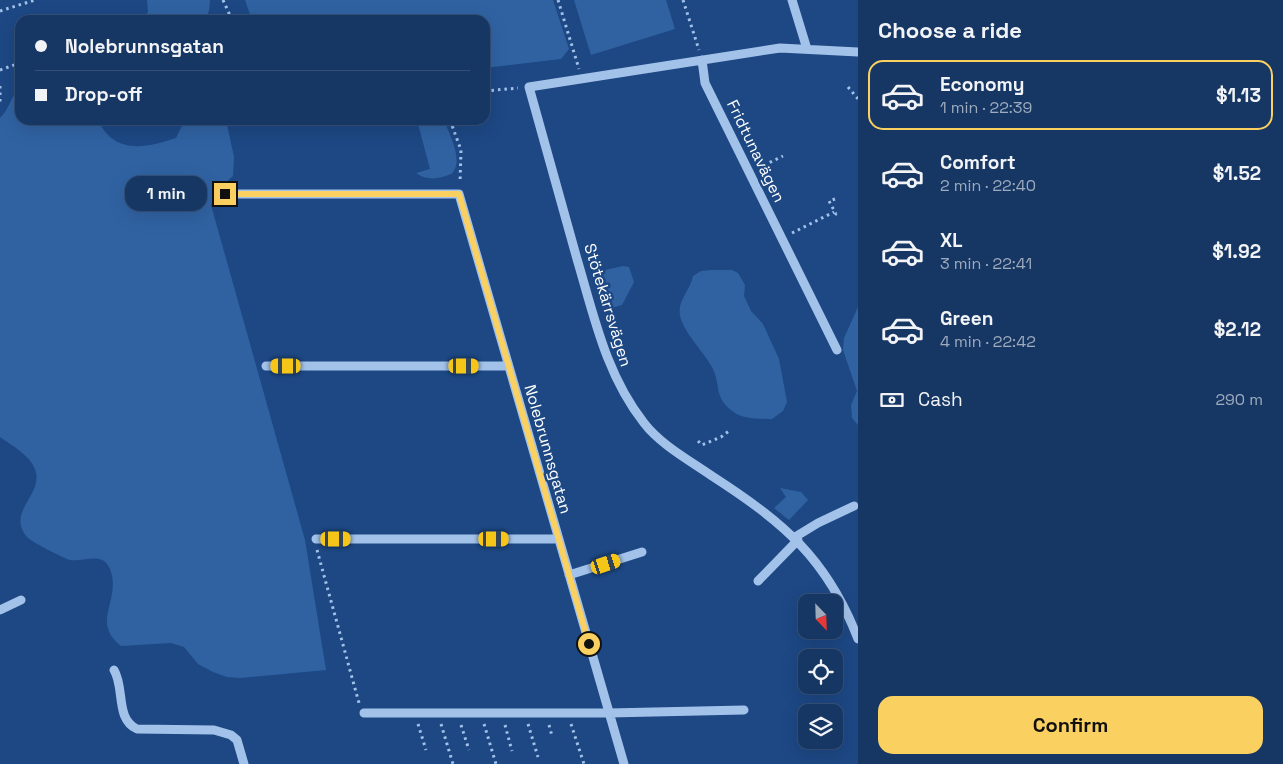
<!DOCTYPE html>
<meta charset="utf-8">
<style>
body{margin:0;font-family:"Space Grotesk",sans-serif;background:#23416c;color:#f1f3f6;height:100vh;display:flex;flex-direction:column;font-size:19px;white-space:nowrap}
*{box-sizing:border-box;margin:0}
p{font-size:16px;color:#9eabbe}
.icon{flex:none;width:28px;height:28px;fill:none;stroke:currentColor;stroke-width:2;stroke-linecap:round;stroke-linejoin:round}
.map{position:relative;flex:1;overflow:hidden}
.drawer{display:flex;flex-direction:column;background:#163663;width:425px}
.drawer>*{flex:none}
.guide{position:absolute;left:15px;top:15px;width:475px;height:110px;border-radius:15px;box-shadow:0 5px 20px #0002,0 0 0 1px #355078;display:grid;align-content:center;height:110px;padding:0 20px;background:#163663}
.needle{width:32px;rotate:157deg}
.fabs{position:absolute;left:798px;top:594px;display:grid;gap:10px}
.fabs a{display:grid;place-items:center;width:45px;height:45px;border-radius:10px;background:#163663;box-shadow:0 5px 20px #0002,0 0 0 1px #355078;font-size:25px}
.end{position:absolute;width:22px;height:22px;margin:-11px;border:6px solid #fad061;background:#111;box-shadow:0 0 0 2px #111}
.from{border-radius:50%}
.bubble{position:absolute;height:35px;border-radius:15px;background:#163663;box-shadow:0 5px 20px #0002,0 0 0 1px #355078;font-size:16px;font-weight:700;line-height:35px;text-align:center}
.car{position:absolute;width:15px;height:30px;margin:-15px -8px;border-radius:6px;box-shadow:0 0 4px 1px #0007;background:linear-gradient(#f5c518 24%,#345 0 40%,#f5c518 0 76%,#345 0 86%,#f5c518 0)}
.guide b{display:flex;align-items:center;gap:18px;height:48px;font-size:19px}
.guide b+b{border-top:1px solid #355078}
.guide i{width:12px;height:12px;background:#f1f3f6}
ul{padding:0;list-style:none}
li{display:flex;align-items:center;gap:15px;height:70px;margin:0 10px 8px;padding:0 10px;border:2px solid transparent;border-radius:15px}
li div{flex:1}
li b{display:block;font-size:19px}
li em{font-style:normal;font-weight:700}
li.on{border-color:#fad061}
li>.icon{width:45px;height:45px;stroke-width:1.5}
h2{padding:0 20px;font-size:22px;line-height:60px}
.pay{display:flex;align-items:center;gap:12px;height:55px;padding:0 20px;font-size:19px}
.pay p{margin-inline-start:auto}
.primary-button{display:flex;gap:10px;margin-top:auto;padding:10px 20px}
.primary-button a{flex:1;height:58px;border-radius:15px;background:#fad061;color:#111;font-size:20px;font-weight:700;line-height:58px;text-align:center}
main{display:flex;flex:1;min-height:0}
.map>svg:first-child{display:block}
.green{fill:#3062a2}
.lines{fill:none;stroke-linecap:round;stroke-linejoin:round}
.path{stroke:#a3c2ea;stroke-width:3;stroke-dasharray:2.5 4;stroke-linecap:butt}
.minor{stroke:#a3c2ea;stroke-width:9}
.route{stroke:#fad061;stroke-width:6}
.labels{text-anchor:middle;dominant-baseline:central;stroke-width:5;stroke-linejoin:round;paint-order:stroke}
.street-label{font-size:16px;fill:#fff;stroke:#1d4884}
</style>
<main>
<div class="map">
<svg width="858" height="764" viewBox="0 0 858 764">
<rect width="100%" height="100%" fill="#1d4884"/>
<path class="green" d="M147 0H210L209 11 204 20H142L148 12Z
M245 0H553L569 49 561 59 485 68V20H252Z
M574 0H666L675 29 591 55Z
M20 89V120H98C114 155 146 148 176 138L185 120H226L234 157 233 176 222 186 211 205 305 540 326 670 240 678 227 677 213 672 198 664 184 647 171 643 121 646C90 622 122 600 110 569 103 551 84 562 70 560 65 559 30 541 27 537 5 510 47 494 34 467 28 454 11 445 0 437V118C9 110 10 97 20 89Z
M417 120H444C449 134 465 162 451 174 439 179 427 181 416 173L430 169Z
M623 266 629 267 634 282 622 305 603 310 592 273Z
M711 270H732L738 273 745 285 744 296 751 311 763 324 779 359 787 402 783 411 772 419C762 419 743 419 735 413 712 397 722 386 712 367 703 351 683 332 680 315 677 301 691 289 693 276L701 271Z
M858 307V425L852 418 851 405 857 391 843 350 844 338Z
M780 488 801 492 808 500 789 520 774 508 786 497Z"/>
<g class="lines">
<path class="path" d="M223 0 232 20
M558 0 579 69
M683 0 699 50
M0 11 35 0
M0 70 20 63
M0 86V103
M848 87 858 99
M485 91 518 88
M450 120 461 150 460 183
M758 168 783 156
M835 199 829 201 836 214 839 213
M792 233 834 212
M698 441 702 445 721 437 729 431
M317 550 359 703
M418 724 426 750
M441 724 453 764
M484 724 496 764
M528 724 538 757
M571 724 584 764
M461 725 469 750
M505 725 512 751
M549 725 552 736"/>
<path class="minor" d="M792 0 807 49
M858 52 780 48 529 87C545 145 561 202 577 259 594 316 606 375 644 423 661 445 689 460 712 476 783 522 827 558 858 639
M702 60 705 83 837 350
M225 194H459L624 764
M266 366H508
M795 537 818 523 854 506
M316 539H559
M569 575 642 552
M758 581 798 540
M0 610 21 600
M114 670C125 688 115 719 137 729L214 730 231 735 237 740 244 764
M364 713H609L744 710"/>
</g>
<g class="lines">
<path class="route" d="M225 194H459L589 644"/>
</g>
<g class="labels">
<g class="street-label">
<text transform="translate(756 151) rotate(64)">Fridtunavägen</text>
<text transform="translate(608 305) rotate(73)">Stötekärrsvägen</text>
<text transform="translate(548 449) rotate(74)">Nolebrunnsgatan</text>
</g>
</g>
</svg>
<div class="fabs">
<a><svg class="needle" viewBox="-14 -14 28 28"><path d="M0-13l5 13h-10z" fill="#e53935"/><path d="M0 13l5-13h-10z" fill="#9eabbe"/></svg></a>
<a><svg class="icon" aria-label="locate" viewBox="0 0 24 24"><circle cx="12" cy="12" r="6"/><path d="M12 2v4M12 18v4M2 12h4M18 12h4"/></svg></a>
<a><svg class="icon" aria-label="layers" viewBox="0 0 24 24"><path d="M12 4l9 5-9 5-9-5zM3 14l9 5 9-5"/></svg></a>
</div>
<i class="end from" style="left:589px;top:644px"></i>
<i class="end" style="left:225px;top:194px"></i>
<div class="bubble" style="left:125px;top:176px;width:82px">1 min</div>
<i class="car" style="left:286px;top:366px;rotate:270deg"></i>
<i class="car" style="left:464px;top:366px;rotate:90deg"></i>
<i class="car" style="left:336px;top:539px;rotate:90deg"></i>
<i class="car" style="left:494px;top:539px;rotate:90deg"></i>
<i class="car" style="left:606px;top:564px;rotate:72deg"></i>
<div class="guide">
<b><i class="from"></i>Nolebrunnsgatan</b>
<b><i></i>Drop-off</b>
</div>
</div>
<section class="drawer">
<h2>Choose a ride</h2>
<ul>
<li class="on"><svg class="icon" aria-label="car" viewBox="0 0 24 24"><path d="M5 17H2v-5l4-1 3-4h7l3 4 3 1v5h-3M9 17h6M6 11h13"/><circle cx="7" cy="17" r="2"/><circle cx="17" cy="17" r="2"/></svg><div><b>Economy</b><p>1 min · 22:39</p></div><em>$1.13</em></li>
<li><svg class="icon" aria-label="car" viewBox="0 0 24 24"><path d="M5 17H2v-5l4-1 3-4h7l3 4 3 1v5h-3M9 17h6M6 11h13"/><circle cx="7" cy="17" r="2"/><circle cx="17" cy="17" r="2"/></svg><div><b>Comfort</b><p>2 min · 22:40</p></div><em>$1.52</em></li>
<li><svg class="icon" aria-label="car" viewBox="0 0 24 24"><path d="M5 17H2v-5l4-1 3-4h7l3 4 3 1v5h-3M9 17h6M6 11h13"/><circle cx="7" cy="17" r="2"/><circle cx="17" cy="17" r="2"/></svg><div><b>XL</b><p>3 min · 22:41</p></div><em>$1.92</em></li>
<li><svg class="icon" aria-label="car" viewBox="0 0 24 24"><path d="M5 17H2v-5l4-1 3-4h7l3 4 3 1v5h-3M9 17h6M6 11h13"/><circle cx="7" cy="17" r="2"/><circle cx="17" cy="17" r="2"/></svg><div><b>Green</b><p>4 min · 22:42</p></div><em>$2.12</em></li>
</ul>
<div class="pay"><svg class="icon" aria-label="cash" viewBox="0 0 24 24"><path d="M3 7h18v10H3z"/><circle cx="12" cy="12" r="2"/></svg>Cash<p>290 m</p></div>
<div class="primary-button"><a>Confirm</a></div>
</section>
</main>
